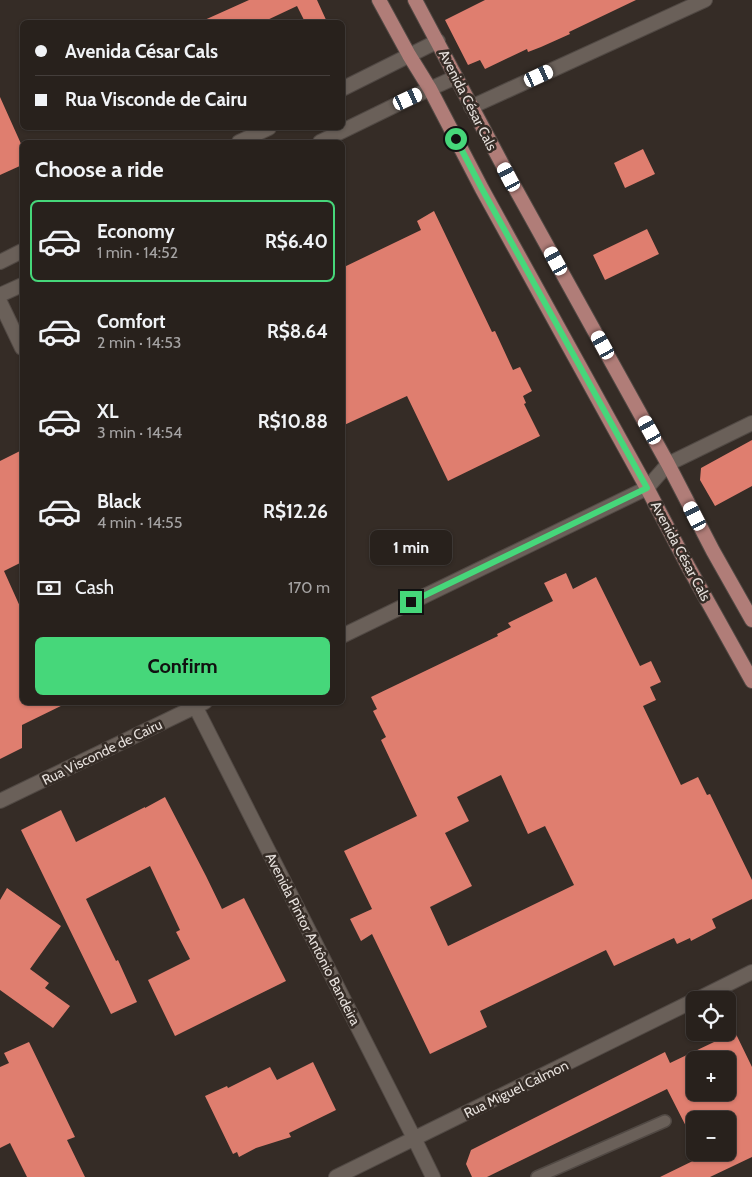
<!DOCTYPE html>
<meta charset="utf-8">
<style>
body{margin:0;font-family:Cabin,sans-serif;background:#302925;color:#f1f3f6;height:100vh;display:flex;flex-direction:column;font-size:19px;white-space:nowrap}
*{box-sizing:border-box;margin:0}
p{font-size:16px;color:#a5a3a3}
.icon{flex:none;width:28px;height:28px;fill:none;stroke:currentColor;stroke-width:2;stroke-linecap:round;stroke-linejoin:round}
.map{position:relative;flex:1;overflow:hidden}
.drawer{position:absolute;left:20px;top:140px;width:325px;height:565px;display:flex;flex-direction:column;background:#28211c;border-radius:8px;box-shadow:0 1px 4px #0004,0 0 0 1px #443e3b}
.drawer>*{flex:none}
.hud{position:absolute;left:20px;top:20px;width:325px;height:110px;border-radius:8px;box-shadow:0 1px 4px #0004,0 0 0 1px #443e3b;display:grid;align-content:center;height:110px;padding:0 15px;background:#28211c}
.fabs{position:absolute;left:686px;top:991px;display:grid;gap:10px}
.fabs a{display:grid;place-items:center;width:50px;height:50px;border-radius:8px;background:#28211c;box-shadow:0 1px 4px #0004,0 0 0 1px #443e3b;font-size:25px}
.end{position:absolute;width:22px;height:22px;margin:-11px;border:6px solid #46d77a;background:#111;box-shadow:0 0 0 2px #111}
.from{border-radius:50%}
.bubble{position:absolute;height:35px;border-radius:8px;background:#28211c;box-shadow:0 1px 4px #0004,0 0 0 1px #443e3b;font-size:16px;font-weight:700;line-height:35px;text-align:center}
.car{position:absolute;width:15px;height:30px;margin:-15px -8px;border-radius:6px;box-shadow:0 0 4px 1px #0007;background:linear-gradient(#fff 24%,#345 0 40%,#fff 0 76%,#345 0 86%,#fff 0)}
.hud b{display:flex;align-items:center;gap:18px;height:48px;font-size:19px}
.hud b+b{border-top:1px solid #443e3b}
.hud i{width:12px;height:12px;background:#f1f3f6}
ul{padding:0;list-style:none}
li{display:flex;align-items:center;gap:15px;height:82px;margin:0 10px 8px;padding:0 5px;border:2px solid transparent;border-radius:8px}
li div{flex:1}
li b{display:block;font-size:19px}
li em{font-style:normal;font-weight:700}
li.selected{border-color:#46d77a}
li>.icon{width:45px;height:45px;stroke-width:1.5}
h2{padding:0 15px;font-size:22px;line-height:60px}
.pay{display:flex;align-items:center;gap:12px;height:55px;padding:0 15px;font-size:19px}
.pay p{margin-inline-start:auto}
.cta{display:flex;gap:10px;margin-top:auto;padding:10px 15px}
.cta a{flex:1;height:58px;border-radius:8px;background:#46d77a;color:#111;font-size:20px;font-weight:700;line-height:58px;text-align:center}
.map>svg:first-child{display:block}
.building{fill:#df7e6f;fill-rule:evenodd}
.lines{fill:none;stroke-linecap:round;stroke-linejoin:round}
.service-casing{stroke:#514944;stroke-width:14}
.minor-casing{stroke:#514944;stroke-width:16}
.primary-casing{stroke:#514944;stroke-width:16}
.service{stroke:#6a6059;stroke-width:11}
.minor{stroke:#6a6059;stroke-width:14}
.primary{stroke:#b07d78;stroke-width:14}
.route{stroke:#46d77a;stroke-width:6}
.labels{text-anchor:middle;dominant-baseline:central;stroke-width:5;stroke-linejoin:round;paint-order:stroke}
.street-label{font-size:14px;fill:#e6e0dc;stroke:#352c26}
</style>
<div class="map">
<svg width="752" height="1177" viewBox="0 0 752 1177">
<rect width="100%" height="100%" fill="#352c26"/>
<path class="building" d="M249 0H317L327 22H305L297 6 263 22H200Z
M485 0H636L569 32 570 34 541 47 528 52 527 49 485 69 480 60 468 65 445 20Z
M0 97 22 146V165L0 175Z
M643 149 655 174 625 188 614 163Z
M434 211 492 332 495 331 513 370 520 367 532 391 523 396 526 403 524 404 540 436 448 481 407 396 342 426V268L421 230 417 221Z
M647 229 659 254 605 280 593 255Z
M752 440V486L715 506 700 480 701 468Z
M22 450V562L4 571 22 611V702H69L22 725V748L0 759V461Z
M566 573 573 589 596 577 640 666 651 661 661 682 650 687 656 700 643 706 681 785 698 777 707 795 710 794 752 880V899L712 919 716 928 691 941 690 938 677 944 674 938 614 966 606 950 480 1011 487 1027 430 1054 372 934 361 941 350 919 372 909 344 851 417 816 381 740 386 737 373 711 377 709 371 697 498 636 497 634 511 627 508 623 553 601 544 583ZM501 775 528 834 545 826 574 885 448 946 430 907 472 886 445 833 469 821 457 797Z
M165 797 206 876 222 909 244 898 286 981 175 1036 148 980 190 959 176 932 180 930 150 866 86 899 116 961 118 960 137 1002 111 1014 21 830 61 810 76 842 145 807V808Z
M7 888 61 926 30 969 49 983 45 988 70 1006 53 1028 0 990V900Z
M735 1032 752 1067V1157L710 1177H660L701 1157 699 1152H728V1120H695V1144L667 1089 487 1177H472L466 1164 471 1150 665 1052 670 1063ZM695 1060H728V1092H695Z
M29 1042 75 1137 67 1140 85 1177H27L10 1143 0 1148V1067L9 1063 4 1053Z
M313 1062 336 1110 289 1133 291 1137 256 1148 239 1157 237 1152 233 1154 205 1096 227 1086 228 1088 270 1067 277 1080Z"/>
<g class="lines">
<g class="service-casing">
<path id="service" d="M537 1177 665 1121"/>
</g>
<g class="minor-casing">
<path id="minor" d="M342 89 438 41
M471 107 705 0
M239 142 269 128
M320 142 408 99 456 77
M0 262 22 251
M0 295 22 285
M0 302 22 348
M342 636 647 488 668 464 752 423
M193 702 414 1138 433 1177
M0 801 205 702
M696 1000 752 972
M336 1177 695 1000"/>
</g>
<g class="primary-casing">
<path id="primary" d="M379 0 409 55 430 89 482 189 647 488 689 568 752 681
M415 0 509 177 668 464 713 551 752 620"/>
</g>
<use href="#service" class="service"/>
<use href="#minor" class="minor"/>
<use href="#primary" class="primary"/>
</g>
<g class="lines">
<path class="route" d="M411 602 647 488 482 189 456 139"/>
</g>
<g class="labels">
<g class="street-label">
<text transform="translate(468 100) rotate(63)">Avenida César Cals</text>
<text transform="translate(681 551) rotate(62)">Avenida César Cals</text>
<text transform="translate(102 752) rotate(-26)">Rua Visconde de Cairu</text>
<text transform="translate(313 939) rotate(63)">Avenida Pintor Antônio Bandeira</text>
<text transform="translate(516 1089) rotate(-26)">Rua Miguel Calmon</text>
</g>
</g>
</svg>
<div class="fabs">
<a><svg class="icon" aria-label="locate" viewBox="0 0 24 24"><circle cx="12" cy="12" r="6"/><path d="M12 2v4M12 18v4M2 12h4M18 12h4"/></svg></a>
<a>+</a>
<a>−</a>
</div>
<i class="end from" style="left:456px;top:139px"></i>
<i class="end" style="left:411px;top:602px"></i>
<div class="bubble" style="left:370px;top:530px;width:82px">1 min</div>
<i class="car" style="left:539px;top:76px;rotate:65deg"></i>
<i class="car" style="left:408px;top:99px;rotate:65deg"></i>
<i class="car" style="left:509px;top:177px;rotate:332deg"></i>
<i class="car" style="left:556px;top:261px;rotate:331deg"></i>
<i class="car" style="left:603px;top:345px;rotate:331deg"></i>
<i class="car" style="left:650px;top:430px;rotate:331deg"></i>
<i class="car" style="left:695px;top:516px;rotate:333deg"></i>
<div class="hud">
<b><i class="from"></i>Avenida César Cals</b>
<b><i></i>Rua Visconde de Cairu</b>
</div>
<section class="drawer">
<h2>Choose a ride</h2>
<ul>
<li class="selected"><svg class="icon" aria-label="car" viewBox="0 0 24 24"><path d="M5 17H2v-5l4-1 3-4h7l3 4 3 1v5h-3M9 17h6M6 11h13"/><circle cx="7" cy="17" r="2"/><circle cx="17" cy="17" r="2"/></svg><div><b>Economy</b><p>1 min · 14:52</p></div><em>R$6.40</em></li>
<li><svg class="icon" aria-label="car" viewBox="0 0 24 24"><path d="M5 17H2v-5l4-1 3-4h7l3 4 3 1v5h-3M9 17h6M6 11h13"/><circle cx="7" cy="17" r="2"/><circle cx="17" cy="17" r="2"/></svg><div><b>Comfort</b><p>2 min · 14:53</p></div><em>R$8.64</em></li>
<li><svg class="icon" aria-label="car" viewBox="0 0 24 24"><path d="M5 17H2v-5l4-1 3-4h7l3 4 3 1v5h-3M9 17h6M6 11h13"/><circle cx="7" cy="17" r="2"/><circle cx="17" cy="17" r="2"/></svg><div><b>XL</b><p>3 min · 14:54</p></div><em>R$10.88</em></li>
<li><svg class="icon" aria-label="car" viewBox="0 0 24 24"><path d="M5 17H2v-5l4-1 3-4h7l3 4 3 1v5h-3M9 17h6M6 11h13"/><circle cx="7" cy="17" r="2"/><circle cx="17" cy="17" r="2"/></svg><div><b>Black</b><p>4 min · 14:55</p></div><em>R$12.26</em></li>
</ul>
<div class="pay"><svg class="icon" aria-label="cash" viewBox="0 0 24 24"><path d="M3 7h18v10H3z"/><circle cx="12" cy="12" r="2"/></svg>Cash<p>170 m</p></div>
<div class="cta"><a>Confirm</a></div>
</section>
</div>
